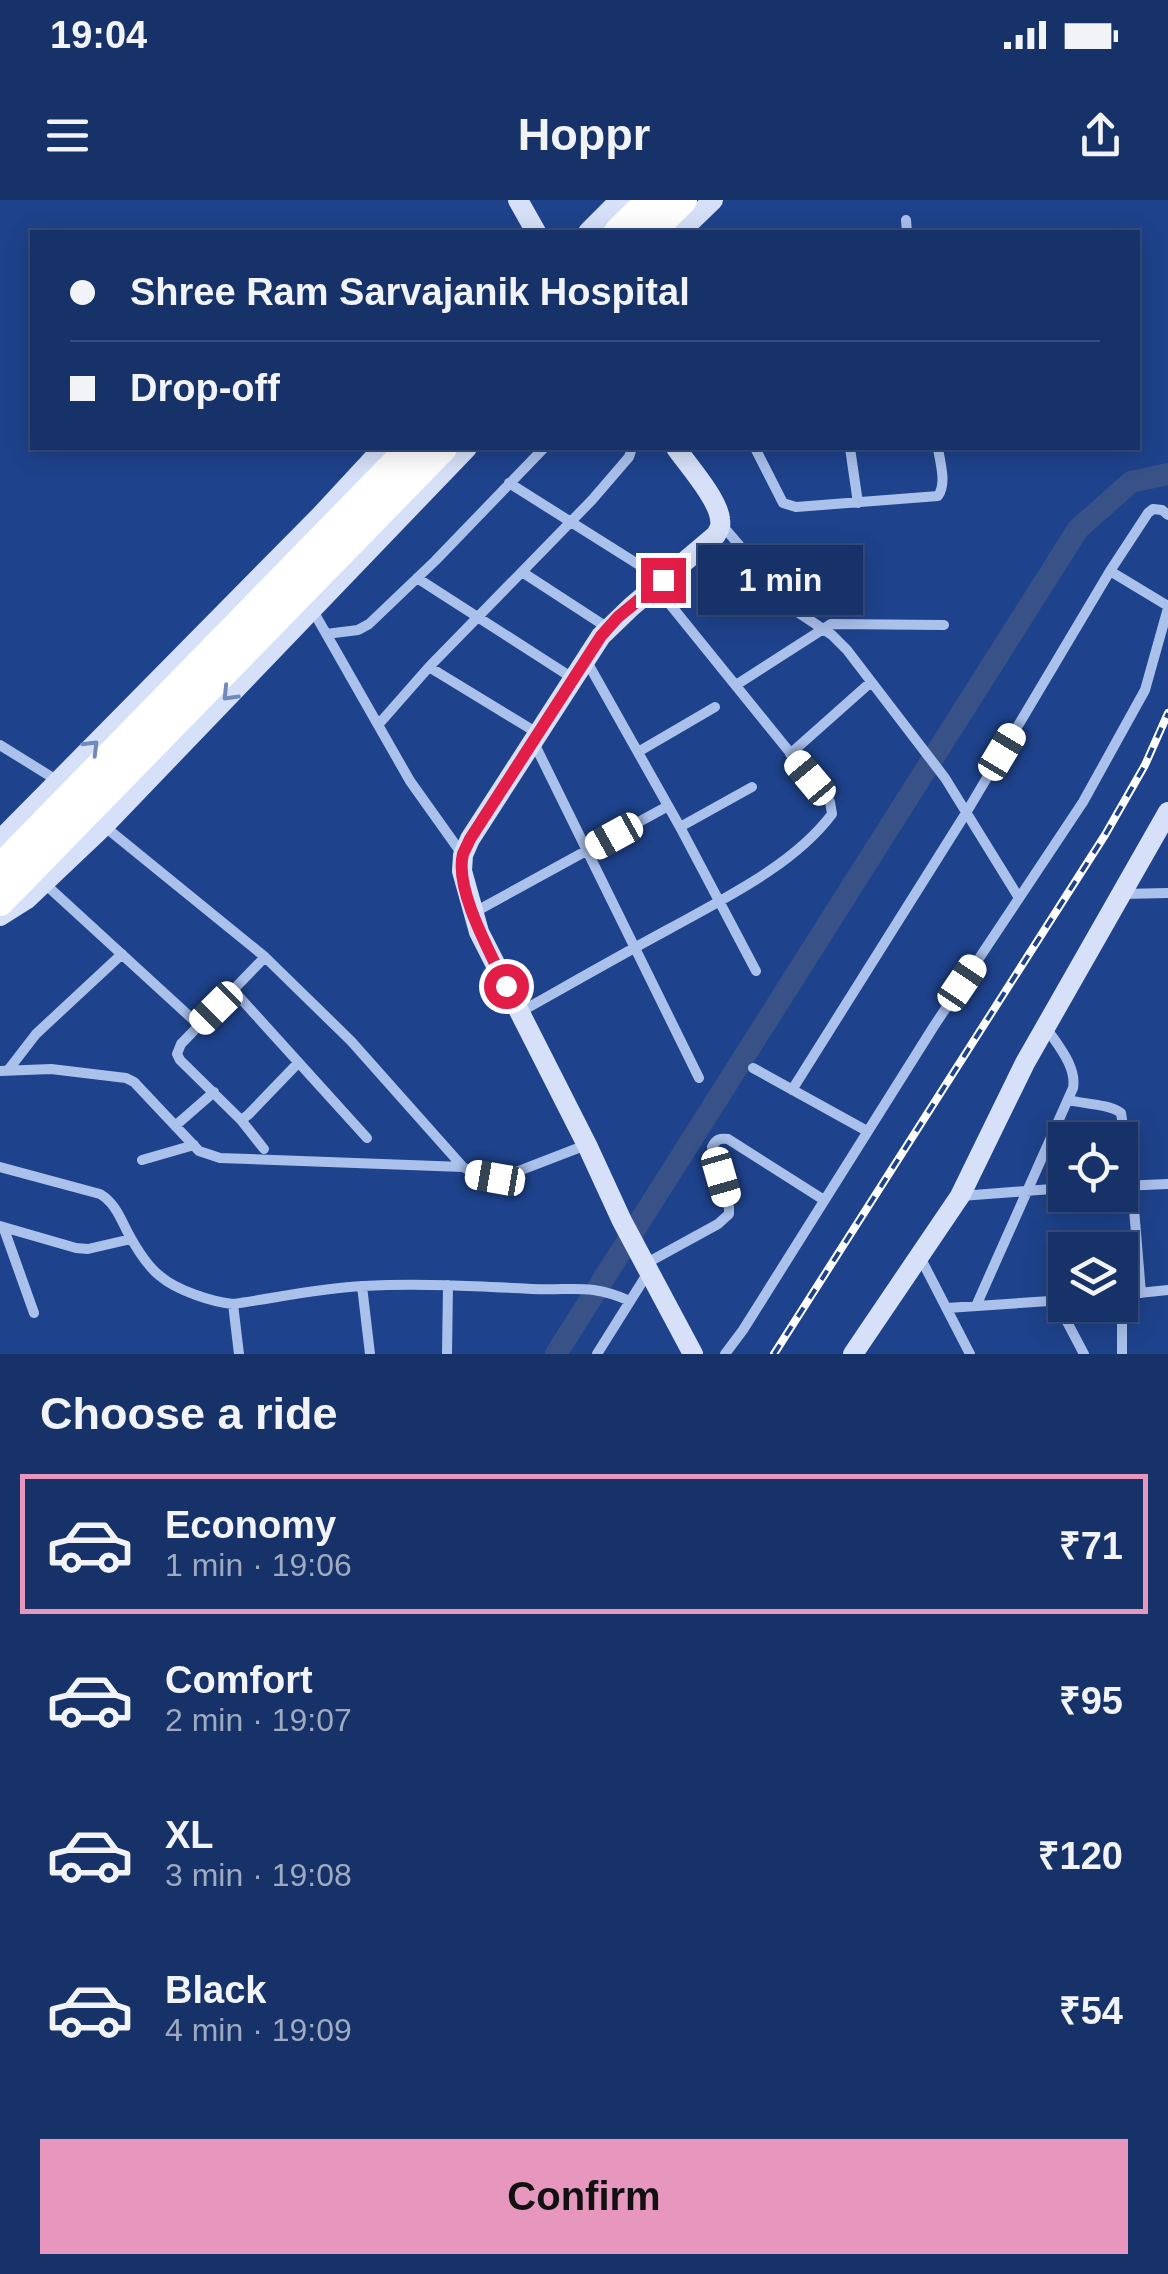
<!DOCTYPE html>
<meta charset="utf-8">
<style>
body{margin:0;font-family:Helvetica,sans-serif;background:#1f3a6e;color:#f1f3f6;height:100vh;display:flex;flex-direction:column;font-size:38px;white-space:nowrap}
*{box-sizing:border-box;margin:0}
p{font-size:32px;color:#9eaac0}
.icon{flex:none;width:55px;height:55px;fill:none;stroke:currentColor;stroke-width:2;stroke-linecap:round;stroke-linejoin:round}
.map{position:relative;height:1154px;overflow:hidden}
.details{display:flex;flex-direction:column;background:#163268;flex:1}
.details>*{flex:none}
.guide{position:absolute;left:30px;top:30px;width:1110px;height:220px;border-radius:0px;box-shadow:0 5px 25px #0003,0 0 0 2px #354d7c;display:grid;align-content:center;height:220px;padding:0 40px;background:#163268}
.buttons{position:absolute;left:1048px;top:922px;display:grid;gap:20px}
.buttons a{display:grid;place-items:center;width:90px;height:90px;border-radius:0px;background:#163268;box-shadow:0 5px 25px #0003,0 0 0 2px #354d7c;font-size:50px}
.end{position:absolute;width:45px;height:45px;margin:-22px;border:12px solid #e11d48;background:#fff;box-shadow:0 0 0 5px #fff}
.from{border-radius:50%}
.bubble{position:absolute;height:70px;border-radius:0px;background:#163268;box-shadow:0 5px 25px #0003,0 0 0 2px #354d7c;font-size:32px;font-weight:700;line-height:70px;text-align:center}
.car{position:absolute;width:30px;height:60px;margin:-30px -15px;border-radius:12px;box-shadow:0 0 8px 2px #0007;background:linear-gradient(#fff 24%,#345 0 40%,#fff 0 76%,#345 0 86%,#fff 0)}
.guide b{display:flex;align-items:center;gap:35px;height:95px;font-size:38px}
.guide b+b{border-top:2px solid #354d7c}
.guide i{width:25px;height:25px;background:#f1f3f6}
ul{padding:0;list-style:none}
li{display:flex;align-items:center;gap:30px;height:140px;margin:0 20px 15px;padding:0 20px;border:5px solid transparent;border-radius:0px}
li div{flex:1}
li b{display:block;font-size:38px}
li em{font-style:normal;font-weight:700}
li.selected{border-color:#e797bd}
li>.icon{width:90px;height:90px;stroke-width:1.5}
h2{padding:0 40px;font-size:45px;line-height:120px}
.primary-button{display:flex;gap:20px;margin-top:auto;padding:20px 40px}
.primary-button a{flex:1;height:115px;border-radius:0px;background:#e797bd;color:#111;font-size:40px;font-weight:700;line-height:115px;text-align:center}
.status{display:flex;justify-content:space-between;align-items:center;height:70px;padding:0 50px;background:#163268;direction:ltr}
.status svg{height:28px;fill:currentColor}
header{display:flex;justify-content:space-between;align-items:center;height:130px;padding:0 40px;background:#163268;font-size:45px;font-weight:700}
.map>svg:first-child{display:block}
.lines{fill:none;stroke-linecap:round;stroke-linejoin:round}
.river{stroke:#385288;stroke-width:22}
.street{stroke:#aac1ec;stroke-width:10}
.secondary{stroke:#d6e1f9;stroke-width:20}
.highway{stroke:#fff;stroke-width:28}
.rail-casing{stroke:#fff;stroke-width:8}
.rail{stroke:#1e428b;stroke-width:4;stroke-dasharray:11;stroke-linecap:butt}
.oneway{stroke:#718abc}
.route{stroke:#e11d48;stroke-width:12}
</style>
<div class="status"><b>19:04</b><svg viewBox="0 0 49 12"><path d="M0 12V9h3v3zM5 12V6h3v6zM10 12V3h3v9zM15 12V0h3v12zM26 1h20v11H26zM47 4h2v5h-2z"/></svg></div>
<header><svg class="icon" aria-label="menu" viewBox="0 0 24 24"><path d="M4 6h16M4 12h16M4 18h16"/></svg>Hoppr<svg class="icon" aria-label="share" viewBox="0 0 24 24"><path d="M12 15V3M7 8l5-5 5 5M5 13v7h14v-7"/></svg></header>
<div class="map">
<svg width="1168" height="1154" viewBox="0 0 1168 1154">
<rect width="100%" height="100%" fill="#1e428b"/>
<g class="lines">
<path class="river" d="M556 1154 1078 329 1131 282 1168 274"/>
<path class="street" d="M906 20 907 32
M755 248 783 303 796 307 938 296C947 283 940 263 938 248
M850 248 858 303
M509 283 663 380
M721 324 796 411 832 435 847 450 945 578 1019 698
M1110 371 1168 406
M522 372 608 428
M417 378 574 479
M312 409 410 581 462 654
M326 434 358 430 369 424 435 361 544 248
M586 460 680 627 756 771
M429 467 539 534
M736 485 831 424 944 425
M378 525 429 467 592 300 629 257 632 248
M534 543 699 878
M0 545 58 581
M638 552 715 507
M790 554 871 482
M104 626 265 757 351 841 463 967C478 976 491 978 508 975L586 945
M680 627 752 587
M44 683 199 825
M1122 694 1168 693
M473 713 668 606
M265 757 181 844 177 854 180 860 241 920 248 915 298 863
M233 790 367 938
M520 812C570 784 619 756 669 729 723 699 794 665 832 614L830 602 656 387
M753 868 867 931
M9 869 36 834 122 754
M0 871 51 869 126 878 134 882 199 951 220 958 463 967
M792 890 966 613 1110 371 1148 313 1153 309 1162 310 1168 315
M1068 900C1084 904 1109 904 1121 913L1132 985 1141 1093
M241 920 264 949
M175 926 214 892
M142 960 194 945
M0 967 100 994C114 1002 120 1017 127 1031 135 1046 147 1066 160 1076 176 1090 212 1102 233 1104 276 1098 320 1088 363 1086 419 1083 476 1086 532 1089 574 1091 589 1083 630 1101
M1120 986 1168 984
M961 996 1065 988
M0 1026 76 1048 88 1049 131 1039
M4 1029 34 1113
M920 1057 970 1154
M645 1064 718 1024 729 1014V1007L712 947C716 939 720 938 728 939L824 1000
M362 1086 370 1154
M1120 1095 1168 1090
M1056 1101 1084 1154
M233 1104 239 1154
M976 1106 1073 888C1077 866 1057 845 1046 827
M947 1108 1065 1100
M447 1154 448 1085
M597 1154 649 1071
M725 1154 743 1130 934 826 1083 602 1145 490 1168 408
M1122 1154V1095"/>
<path class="secondary" d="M518 0 536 32
M588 32 620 0
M680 32 713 0
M676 248C688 265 718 299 720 319 721 327 720 327 716 335L631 407 601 436 470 639 463 655 462 671 479 732 587 945 622 1021 693 1154
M0 643 3 637 320 316 383 248
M0 716 27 699 104 626 467 248
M853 1154 960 996 1025 863 1168 612"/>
<path class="highway" d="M618 32 650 0
M651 32 683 0
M0 668 410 248
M0 702 443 248"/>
<g class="rail-casing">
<path id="rail" d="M774 1154 1105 635 1145 565 1168 513"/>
</g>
<use href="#rail" class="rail"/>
</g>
<defs><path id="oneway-chevron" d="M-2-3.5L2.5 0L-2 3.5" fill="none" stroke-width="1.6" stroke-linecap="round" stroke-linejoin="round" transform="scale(2.5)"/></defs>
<g class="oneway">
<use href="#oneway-chevron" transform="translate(229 494) rotate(134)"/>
<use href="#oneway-chevron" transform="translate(92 547) rotate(-45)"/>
</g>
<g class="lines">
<path class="route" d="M506 786C491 754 454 689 463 654 465 649 468 644 470 639L601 436 618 417 663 380"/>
</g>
</svg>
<div class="buttons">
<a><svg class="icon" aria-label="locate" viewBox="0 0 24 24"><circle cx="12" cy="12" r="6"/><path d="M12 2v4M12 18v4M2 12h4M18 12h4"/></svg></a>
<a><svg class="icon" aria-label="layers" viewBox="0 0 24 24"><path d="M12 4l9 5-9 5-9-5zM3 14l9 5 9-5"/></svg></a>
</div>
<i class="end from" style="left:506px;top:786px"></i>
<i class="end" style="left:663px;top:380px"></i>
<div class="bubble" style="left:698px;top:345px;width:165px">1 min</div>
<i class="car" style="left:1002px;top:552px;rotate:31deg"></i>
<i class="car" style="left:810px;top:578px;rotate:320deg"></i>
<i class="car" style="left:614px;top:636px;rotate:241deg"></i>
<i class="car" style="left:962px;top:783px;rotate:34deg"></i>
<i class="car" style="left:216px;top:808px;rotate:225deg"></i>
<i class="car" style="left:721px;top:977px;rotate:164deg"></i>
<i class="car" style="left:495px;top:978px;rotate:280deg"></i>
<div class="guide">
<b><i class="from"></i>Shree Ram Sarvajanik Hospital</b>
<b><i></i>Drop-off</b>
</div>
</div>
<section class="details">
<h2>Choose a ride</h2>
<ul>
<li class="selected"><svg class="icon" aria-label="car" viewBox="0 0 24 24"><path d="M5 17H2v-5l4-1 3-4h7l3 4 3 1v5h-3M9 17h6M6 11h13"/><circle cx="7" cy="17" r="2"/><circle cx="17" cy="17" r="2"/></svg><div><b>Economy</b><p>1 min · 19:06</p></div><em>₹71</em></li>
<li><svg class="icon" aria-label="car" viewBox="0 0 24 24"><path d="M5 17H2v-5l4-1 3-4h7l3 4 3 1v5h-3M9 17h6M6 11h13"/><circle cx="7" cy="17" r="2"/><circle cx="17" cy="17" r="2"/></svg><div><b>Comfort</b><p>2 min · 19:07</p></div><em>₹95</em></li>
<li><svg class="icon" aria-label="car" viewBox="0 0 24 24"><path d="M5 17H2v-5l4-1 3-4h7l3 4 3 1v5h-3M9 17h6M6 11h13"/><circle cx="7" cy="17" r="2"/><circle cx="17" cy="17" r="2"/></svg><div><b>XL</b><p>3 min · 19:08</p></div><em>₹120</em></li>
<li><svg class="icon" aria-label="car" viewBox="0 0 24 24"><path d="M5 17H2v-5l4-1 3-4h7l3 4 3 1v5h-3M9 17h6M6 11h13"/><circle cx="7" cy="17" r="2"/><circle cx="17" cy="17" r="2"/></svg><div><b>Black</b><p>4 min · 19:09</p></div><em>₹54</em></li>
</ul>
<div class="primary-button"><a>Confirm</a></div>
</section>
